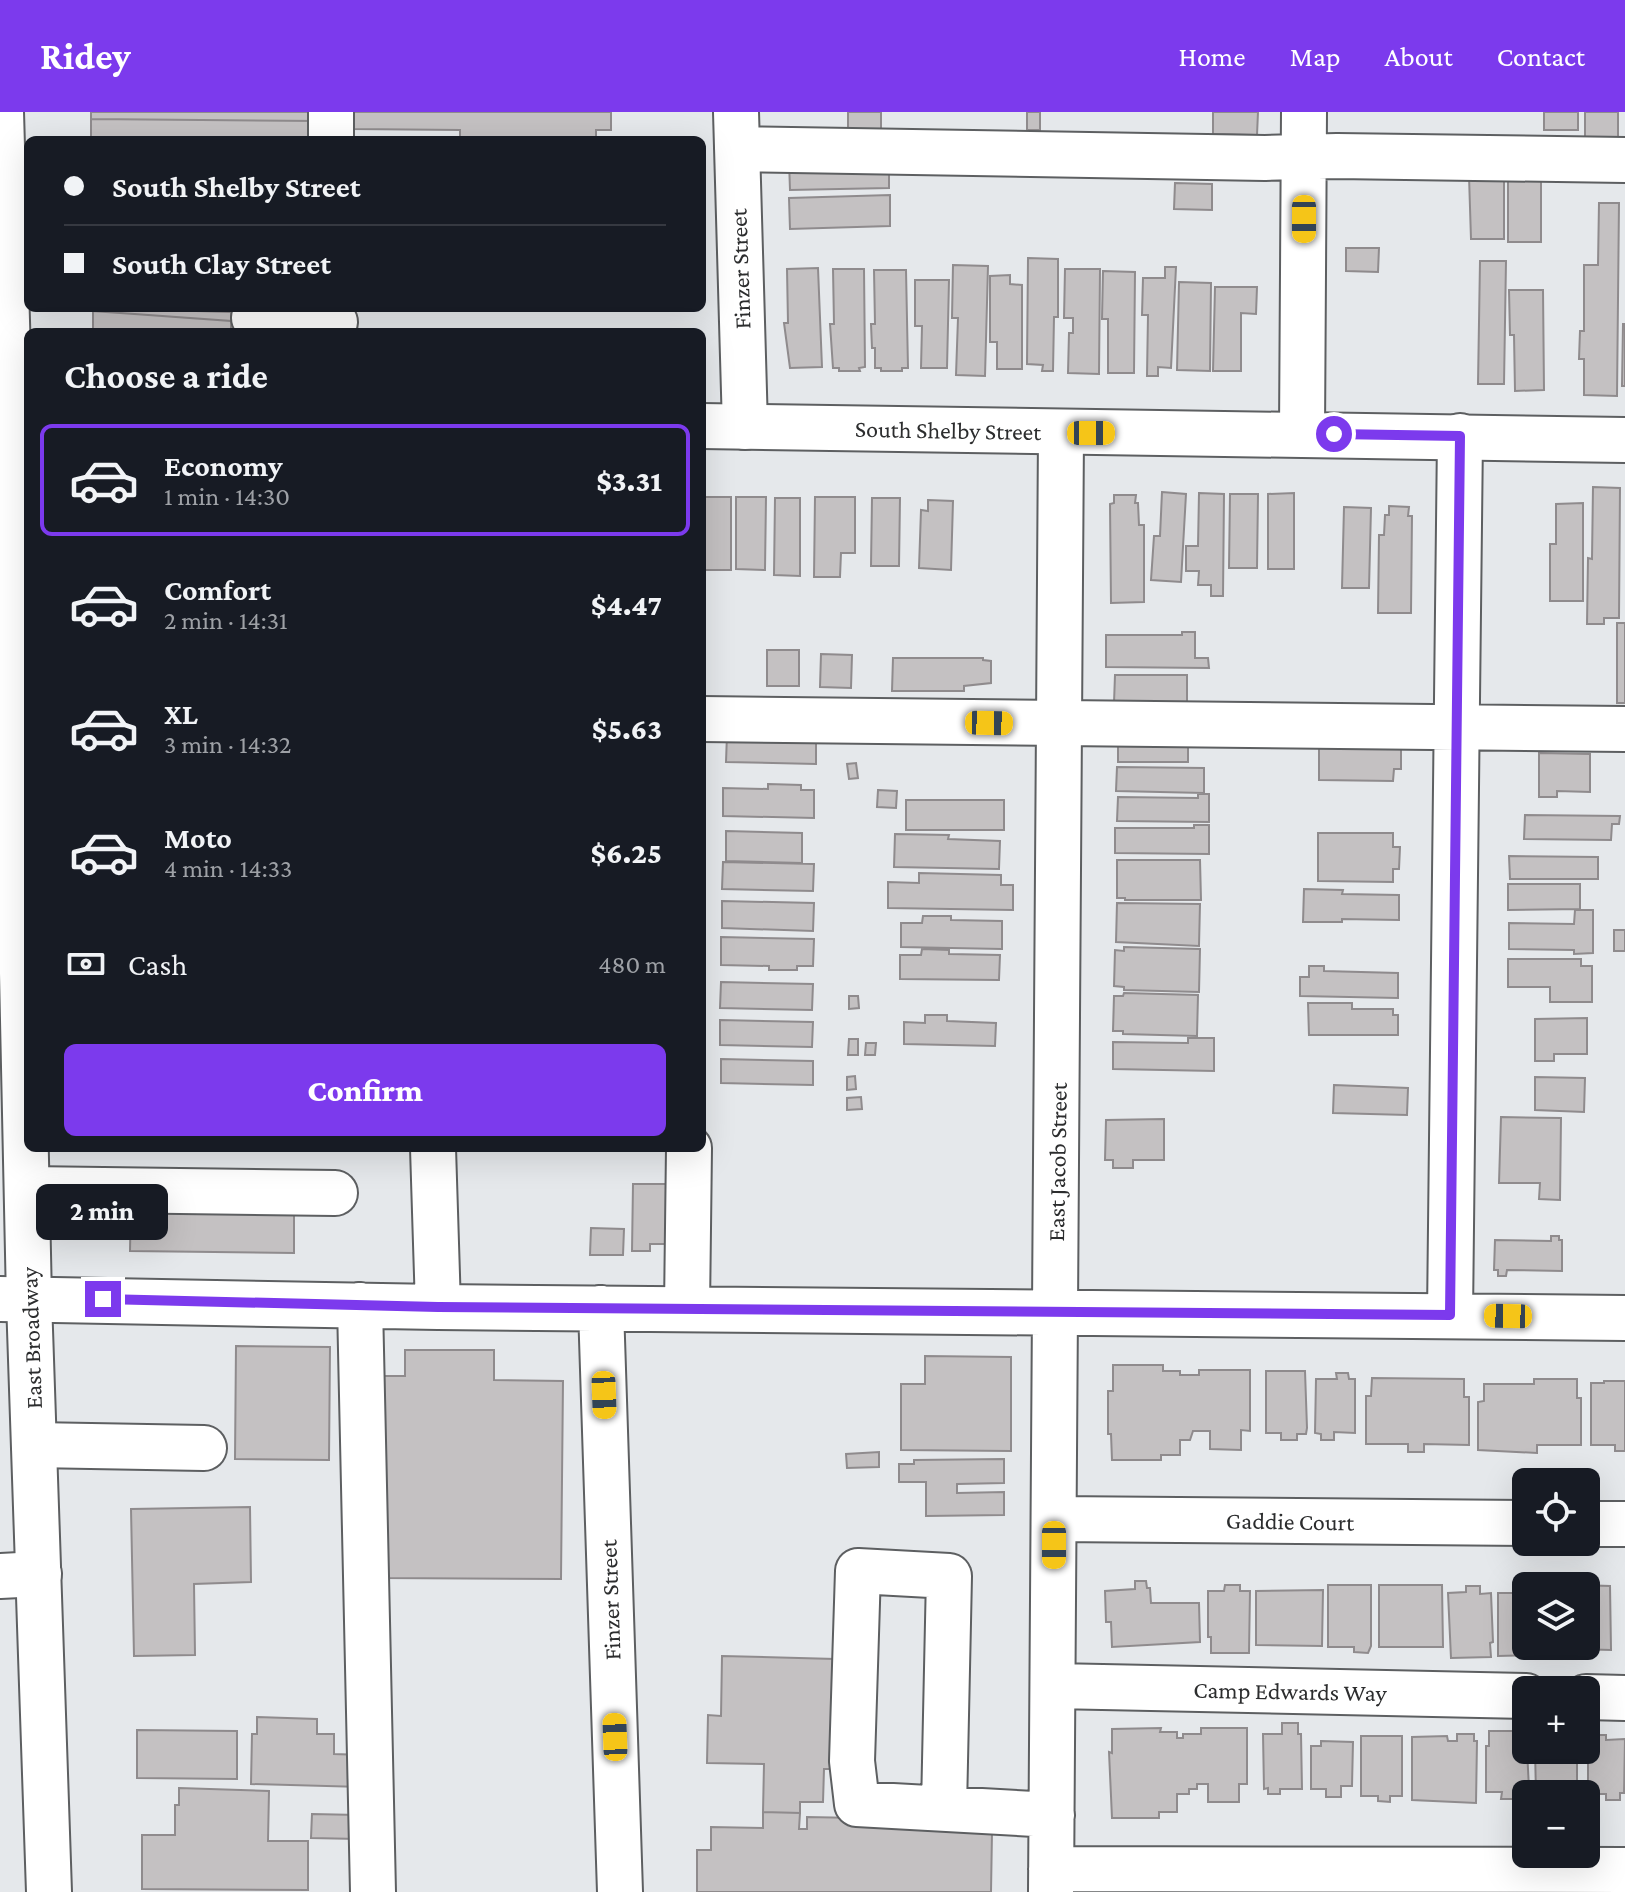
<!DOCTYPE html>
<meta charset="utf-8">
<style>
body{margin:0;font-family:"Crimson Pro",serif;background:#242831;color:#f1f3f6;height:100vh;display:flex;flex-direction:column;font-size:30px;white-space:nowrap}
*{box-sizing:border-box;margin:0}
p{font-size:26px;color:#9ea1a6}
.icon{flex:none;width:44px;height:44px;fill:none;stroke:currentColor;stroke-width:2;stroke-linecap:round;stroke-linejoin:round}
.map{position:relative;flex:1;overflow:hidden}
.sheet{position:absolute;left:24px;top:216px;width:682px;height:824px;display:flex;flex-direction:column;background:#171b24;border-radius:12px;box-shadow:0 8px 32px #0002}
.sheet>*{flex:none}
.banner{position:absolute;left:24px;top:24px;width:682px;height:176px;border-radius:12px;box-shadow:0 8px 32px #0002;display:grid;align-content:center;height:176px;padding:0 40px;background:#171b24}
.controls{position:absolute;left:1512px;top:1356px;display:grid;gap:16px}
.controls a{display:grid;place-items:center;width:88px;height:88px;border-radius:12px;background:#171b24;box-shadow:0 8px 32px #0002;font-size:40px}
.end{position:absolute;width:36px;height:36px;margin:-18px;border:10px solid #7c3aed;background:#fff;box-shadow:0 0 0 4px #fff}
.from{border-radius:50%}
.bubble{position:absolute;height:56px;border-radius:12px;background:#171b24;box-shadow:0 8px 32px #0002;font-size:26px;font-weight:800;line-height:56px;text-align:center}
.car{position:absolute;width:24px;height:48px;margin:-24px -12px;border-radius:10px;box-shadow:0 0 6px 2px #0007;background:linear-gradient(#f5c518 24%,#345 0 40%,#f5c518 0 76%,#345 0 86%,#f5c518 0)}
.banner b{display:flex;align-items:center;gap:28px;height:76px;font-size:30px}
.banner b+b{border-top:2px solid #363941}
.banner i{width:20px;height:20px;background:#f1f3f6}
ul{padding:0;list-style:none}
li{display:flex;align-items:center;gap:24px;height:112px;margin:0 16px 12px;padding:0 24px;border:4px solid transparent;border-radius:12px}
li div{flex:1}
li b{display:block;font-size:30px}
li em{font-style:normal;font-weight:800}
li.selected{border-color:#7c3aed}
li>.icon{width:72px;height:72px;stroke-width:1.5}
h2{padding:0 40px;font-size:36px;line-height:96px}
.pay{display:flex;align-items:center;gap:20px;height:88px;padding:0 40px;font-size:30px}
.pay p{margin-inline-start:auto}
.cta{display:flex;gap:16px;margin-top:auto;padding:16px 40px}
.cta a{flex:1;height:92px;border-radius:12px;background:#7c3aed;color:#fff;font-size:32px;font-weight:800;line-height:92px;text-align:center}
header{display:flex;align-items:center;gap:48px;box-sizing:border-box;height:112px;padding:0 40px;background:#7c3aed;color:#fff}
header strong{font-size:38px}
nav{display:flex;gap:44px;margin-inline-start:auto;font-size:28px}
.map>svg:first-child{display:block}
.building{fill:#c4c1c2;stroke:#8f8b8d;stroke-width:2}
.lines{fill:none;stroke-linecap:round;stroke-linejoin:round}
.minor-casing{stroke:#5d5f61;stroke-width:48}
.major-casing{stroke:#5d5f61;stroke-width:48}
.minor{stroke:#fff;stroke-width:44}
.major{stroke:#fff;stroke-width:44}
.route{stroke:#7c3aed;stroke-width:10}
.labels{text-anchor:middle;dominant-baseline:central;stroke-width:8;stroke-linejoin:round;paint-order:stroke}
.street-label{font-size:24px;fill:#2c2d2e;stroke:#fff}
</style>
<header>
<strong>Ridey</strong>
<nav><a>Home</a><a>Map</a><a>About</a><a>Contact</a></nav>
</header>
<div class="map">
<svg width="1625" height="1780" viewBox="0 0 1625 1780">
<rect width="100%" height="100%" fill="#e5e8eb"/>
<path class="building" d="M91 0H315L316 9 91 7Z
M351 0H611V18H596V28H460V18L351 17Z
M848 0H881V18H848Z
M1027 0H1040V18H1027Z
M1213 0H1258L1257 23 1213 22Z
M1544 0H1578V18H1544Z
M1585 0H1618V30L1585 29Z
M91 7 316 9V28H91Z
M889 46V76L790 78 789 49Z
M1504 63V127H1471L1469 64Z
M1508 64H1541V130H1508Z
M1175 71 1212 72V98L1174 97Z
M890 83V114L790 117 789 86Z
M1599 91H1619L1617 284 1584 283V247H1579L1580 219H1584V153H1598Z
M1346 136H1379L1378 160 1346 159Z
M1028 146 1058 147V205H1054L1053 259H1042L1043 253 1027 252Z
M1480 149H1506L1504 272H1478Z
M953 153 988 154 985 264 956 263 958 206H952Z
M1165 155H1176L1171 256 1158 255V264H1147L1148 203H1142L1143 166H1165Z
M818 156 822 255 790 256 784 211H788L787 157Z
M833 157H864L865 255 859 256 860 259H839V256H833L830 212H834Z
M1065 157H1100L1099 262 1068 261 1069 221H1073V206H1064Z
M874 158H906L908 256H902V259H881V256H875V236H872L871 212H875Z
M1103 159 1135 160 1134 261H1108V207H1102Z
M1010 163V172L1022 173V257H997V230H990V164Z
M915 168H949L947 256H921L922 214H915Z
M1179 170 1211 171 1210 259 1177 258Z
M1215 175H1257L1256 202 1241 201V259H1213Z
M1509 178H1543L1544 278 1515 279 1514 223H1510Z
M93 196 231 200V209L93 199Z
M93 199 231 209V220H93Z
M1623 212H1625V274H1622Z
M1593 375 1620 376 1619 506H1604V512H1587L1588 446 1592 447Z
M1162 380 1186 382 1181 470 1151 468 1154 424H1160Z
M1199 381 1224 382 1223 484H1211V473H1198L1199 459H1186V434H1198Z
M1294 381V457H1268V382Z
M1230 382H1258L1257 456H1229Z
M1114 383H1136L1135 391H1138L1139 413H1144V490L1111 491 1110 392 1114 391Z
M703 385H731V458H703Z
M736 385H766L765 458 736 457Z
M815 385H855V441H841L840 465H814Z
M775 386H800V464L774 463Z
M872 386H900L899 454H871Z
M928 388 953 389 951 458 919 456 921 398 928 399Z
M1583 391V489H1550V432H1556V392Z
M1389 394 1409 395 1408 404H1412L1411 501H1378L1379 423H1384L1385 403H1389Z
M1344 395 1371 396 1369 476H1342Z
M1617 511H1625V591H1617Z
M1182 520H1195V546H1208L1209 556 1106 555V523H1182Z
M767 538H799V574H767Z
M821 542 852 543 851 576 820 575Z
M893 546H983V548L991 549V571L964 574V579H892Z
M1115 563H1187V591H1114Z
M727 622 816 624V652L726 650Z
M1319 622 1401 635V657H1394L1393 669 1319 668Z
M1118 627H1188V650H1118Z
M1539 641 1590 642V680L1557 679V685H1539Z
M856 651 858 666 849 667 847 652Z
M1117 655 1204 656V681L1116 679Z
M768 672 801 673V678H814V706L723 704V676L768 677Z
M878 678 897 679 896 696 877 695Z
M1198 682H1209V710L1117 709 1118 685 1198 686Z
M906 688H1004V718H906Z
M1525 703 1620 704 1619 712H1612L1611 728 1524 727Z
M1194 713H1209V742L1115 741V716H1194Z
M726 719 802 721V751L726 749Z
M1318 721H1393V735H1400L1399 757H1393V770L1318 769Z
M895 722 949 723 948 727 1000 729 999 757 894 755Z
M1509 744 1598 745V767H1510Z
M1117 748H1200L1201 788H1125V786H1117Z
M723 750 814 752 813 779 722 777Z
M919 761 1001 763V773H1013V798L888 796V770L919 771Z
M1508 772H1580V797L1508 798Z
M1304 777 1343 778 1342 782 1399 783V808L1342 807V810H1303Z
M722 789 814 791 813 819 722 816Z
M1117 791 1200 792 1199 834 1116 830Z
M1575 798H1593V841L1574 842V838L1509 837V811L1574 812Z
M923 804H951V808L1002 809V837L901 835V811H922Z
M1614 818H1625V839H1614Z
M721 825 814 827 813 854H797V858H769V854L721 853Z
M1124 835 1200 837 1199 880 1124 878V875L1114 874 1115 838 1124 839Z
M922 837 949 838V842L1000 843 999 868 900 867V843H921Z
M1508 847H1581V854H1592V890H1550V875H1508Z
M1309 854H1324V859L1398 861V886L1300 884V865H1309Z
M721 870 813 872 812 898 720 896Z
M1124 881 1198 883 1197 924 1123 922V919H1113L1114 884H1123Z
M849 884H858L859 896 849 897Z
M1308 891H1352V897H1393V903H1398V923H1309Z
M925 903H947V909L996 911 995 934 904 932V910L925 911Z
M1587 906V942H1554V949H1535V907Z
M720 908 813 910 812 935 720 933Z
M1188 926H1214V959L1113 957V930L1188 931Z
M849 927H858V943H848Z
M866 931H876L875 943H865Z
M721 947 813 949V973L721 971Z
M855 964 856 977 847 978V965Z
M1535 965 1585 966 1584 1000 1535 998Z
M1334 973 1408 976 1407 1003 1333 1001Z
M861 985 862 997 847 998V986Z
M1501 1005 1561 1006 1560 1088 1539 1087 1540 1071H1499Z
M1164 1007V1048H1133V1056H1113V1048H1105L1106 1008Z
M633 1072H667L666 1132H650V1139H632Z
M131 1087 294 1099V1141L130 1139Z
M591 1116 624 1117 623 1143H590Z
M1551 1124H1559V1128H1562V1159L1507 1158 1506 1164H1498V1158H1494L1495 1128 1551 1129Z
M236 1234 330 1235 329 1348 235 1347Z
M405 1238H494V1268L563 1269 561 1467 381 1466 377 1264H405Z
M925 1244 1011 1245V1339L901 1338V1272H925Z
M1113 1253H1163V1259H1180V1263H1199V1258H1250V1319L1241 1318V1338L1210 1337V1319H1193L1190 1328H1180V1343H1161V1348H1112L1111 1322H1108V1279H1113Z
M1266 1259H1305L1307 1316 1306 1322H1297V1328H1281V1321H1266Z
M1336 1261H1348L1349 1267H1355V1321L1334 1320V1328H1321V1322L1315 1321 1316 1267H1337Z
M1372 1266 1464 1267V1285H1469V1333L1424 1332V1340H1408V1332H1366V1284H1371Z
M1534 1267H1577V1286H1581V1333H1537V1341L1478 1338V1290L1484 1289V1272H1534Z
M1604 1269H1625V1339H1615V1333H1591V1271H1604Z
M879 1340V1355L847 1356 846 1342Z
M1004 1347V1371L957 1372V1381L1004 1380V1403L926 1404V1370H899V1352H914V1348Z
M250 1395 251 1470 194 1472 195 1543 134 1544 131 1397Z
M1135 1469H1146L1147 1476H1150L1151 1491H1199L1200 1530 1112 1535 1111 1510H1106L1105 1479 1135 1477Z
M1547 1472 1610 1474 1611 1538 1576 1537V1541H1549L1547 1534H1586V1474H1547Z
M1225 1473H1240V1479H1250L1249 1541H1211V1525H1208V1479H1224Z
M1328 1473H1371V1534L1368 1541 1354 1540V1535H1328Z
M1379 1473H1442L1443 1535H1379Z
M1466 1474H1480V1482L1491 1481 1493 1530 1490 1531 1491 1545 1451 1546 1448 1481 1466 1480Z
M1514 1475H1526V1534H1539V1543L1498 1544V1481H1514Z
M1323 1478 1322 1534 1256 1533V1479Z
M722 1544 835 1547 833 1657H824L823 1690H800V1701L763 1700 764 1652 707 1651 708 1603 721 1604Z
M257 1605 317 1607V1622H334V1642L363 1643 362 1675 251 1672 252 1622H257Z
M1282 1611H1298V1622H1301L1302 1677H1280V1682H1268V1676L1264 1677 1263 1622H1282Z
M1161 1616 1160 1620H1177V1626H1183V1622H1201V1616H1247V1672H1239V1690H1208V1672H1197V1677H1189V1682H1177V1700H1159V1706H1112L1109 1640 1112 1641V1617Z
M137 1618 237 1619V1667L137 1666Z
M1489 1619H1526L1529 1676H1519L1516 1687H1501L1502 1680H1486V1634H1489Z
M1457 1622H1474V1629H1477L1476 1691 1412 1688V1625L1447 1624 1448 1629H1457Z
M1588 1623H1606V1628L1625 1627 1624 1681H1620V1688H1606V1682H1588Z
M1361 1624H1402V1684H1390V1690L1378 1689V1684H1361Z
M1321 1629 1353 1630 1352 1674H1341V1685H1326V1677H1311V1634H1321Z
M1535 1638H1577V1682H1536Z
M179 1676 269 1679 268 1729H308V1778L142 1777V1723H175V1693H179Z
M763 1700 800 1701 799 1717H807V1705L963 1708 992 1720 991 1780H697V1738H711V1715L763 1716Z
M312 1702 358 1703V1727L311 1726Z"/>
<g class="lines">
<g class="minor-casing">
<path id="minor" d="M331 0V28
M736 0 745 315
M737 37 1265 46 1337 44 1625 48
M254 206 335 210
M1302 321 1304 0
M702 607 1625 617
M433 1036 438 1195
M27 1077 335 1081
M0 1187 438 1195 1625 1206
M360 1193 373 1780
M601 1196 620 1780
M687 1196 689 1036
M1450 1203 1460 324
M34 1333 204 1336
M1054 1407 1526 1411
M1586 1412H1625
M0 1464 39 1462
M1054 1574 1526 1584
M1586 1585 1625 1586
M944 1696 949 1464 858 1459 852 1649 857 1692 1052 1703
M1051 1757 1625 1758
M1051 1780 1061 321"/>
</g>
<g class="major-casing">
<path id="major" d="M1 0 11 348 29 1188 49 1780
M702 314 1625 328"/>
</g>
<use href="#minor" class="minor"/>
<use href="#major" class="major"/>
</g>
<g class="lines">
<path class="route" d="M103 1187 438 1195 1450 1203 1460 324 1334 322"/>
</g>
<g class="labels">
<g class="street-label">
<text transform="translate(740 157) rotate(-92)">Finzer Street</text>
<text transform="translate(948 318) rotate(1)">South Shelby Street</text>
<text transform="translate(1057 1050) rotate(-89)">East Jacob Street</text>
<text transform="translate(31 1226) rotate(-92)">East Broadway</text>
<text transform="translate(1290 1409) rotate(1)">Gaddie Court</text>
<text transform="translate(610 1488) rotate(-92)">Finzer Street</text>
<text transform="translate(1290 1579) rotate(1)">Camp Edwards Way</text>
</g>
</g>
</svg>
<div class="controls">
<a><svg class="icon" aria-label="locate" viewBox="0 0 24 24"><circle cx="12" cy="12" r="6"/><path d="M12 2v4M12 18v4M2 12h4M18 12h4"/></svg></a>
<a><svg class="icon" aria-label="layers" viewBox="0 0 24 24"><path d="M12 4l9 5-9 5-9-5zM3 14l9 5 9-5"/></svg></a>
<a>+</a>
<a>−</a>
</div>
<i class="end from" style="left:1334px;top:322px"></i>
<i class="end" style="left:103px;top:1187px"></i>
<div class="bubble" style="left:36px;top:1072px;width:132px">2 min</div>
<i class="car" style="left:1304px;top:107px;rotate:180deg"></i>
<i class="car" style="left:1091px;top:321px;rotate:90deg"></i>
<i class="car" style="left:989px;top:611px;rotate:91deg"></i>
<i class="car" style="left:1508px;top:1204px;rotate:271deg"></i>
<i class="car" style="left:604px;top:1283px;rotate:178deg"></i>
<i class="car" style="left:1054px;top:1433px;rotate:180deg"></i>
<i class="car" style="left:615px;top:1625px;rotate:358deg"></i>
<div class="banner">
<b><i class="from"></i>South Shelby Street</b>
<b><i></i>South Clay Street</b>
</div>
<section class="sheet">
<h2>Choose a ride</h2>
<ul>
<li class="selected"><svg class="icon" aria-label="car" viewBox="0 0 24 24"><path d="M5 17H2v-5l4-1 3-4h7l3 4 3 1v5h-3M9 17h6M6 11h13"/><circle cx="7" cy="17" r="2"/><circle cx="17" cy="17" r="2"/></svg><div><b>Economy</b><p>1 min · 14:30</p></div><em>$3.31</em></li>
<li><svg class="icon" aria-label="car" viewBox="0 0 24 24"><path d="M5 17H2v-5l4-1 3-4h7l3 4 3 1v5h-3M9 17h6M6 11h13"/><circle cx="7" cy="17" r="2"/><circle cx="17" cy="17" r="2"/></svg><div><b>Comfort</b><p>2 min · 14:31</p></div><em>$4.47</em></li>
<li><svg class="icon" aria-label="car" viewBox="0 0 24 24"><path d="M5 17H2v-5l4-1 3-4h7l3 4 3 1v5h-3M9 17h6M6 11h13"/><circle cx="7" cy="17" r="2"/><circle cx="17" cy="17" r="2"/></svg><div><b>XL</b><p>3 min · 14:32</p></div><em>$5.63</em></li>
<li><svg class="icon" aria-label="car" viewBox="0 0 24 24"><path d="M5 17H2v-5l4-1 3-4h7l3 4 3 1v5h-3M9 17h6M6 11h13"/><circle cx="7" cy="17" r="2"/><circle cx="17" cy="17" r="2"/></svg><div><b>Moto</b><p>4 min · 14:33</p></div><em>$6.25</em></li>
</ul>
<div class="pay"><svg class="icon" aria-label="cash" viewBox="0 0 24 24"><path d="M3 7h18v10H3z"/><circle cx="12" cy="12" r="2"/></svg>Cash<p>480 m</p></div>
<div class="cta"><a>Confirm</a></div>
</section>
</div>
